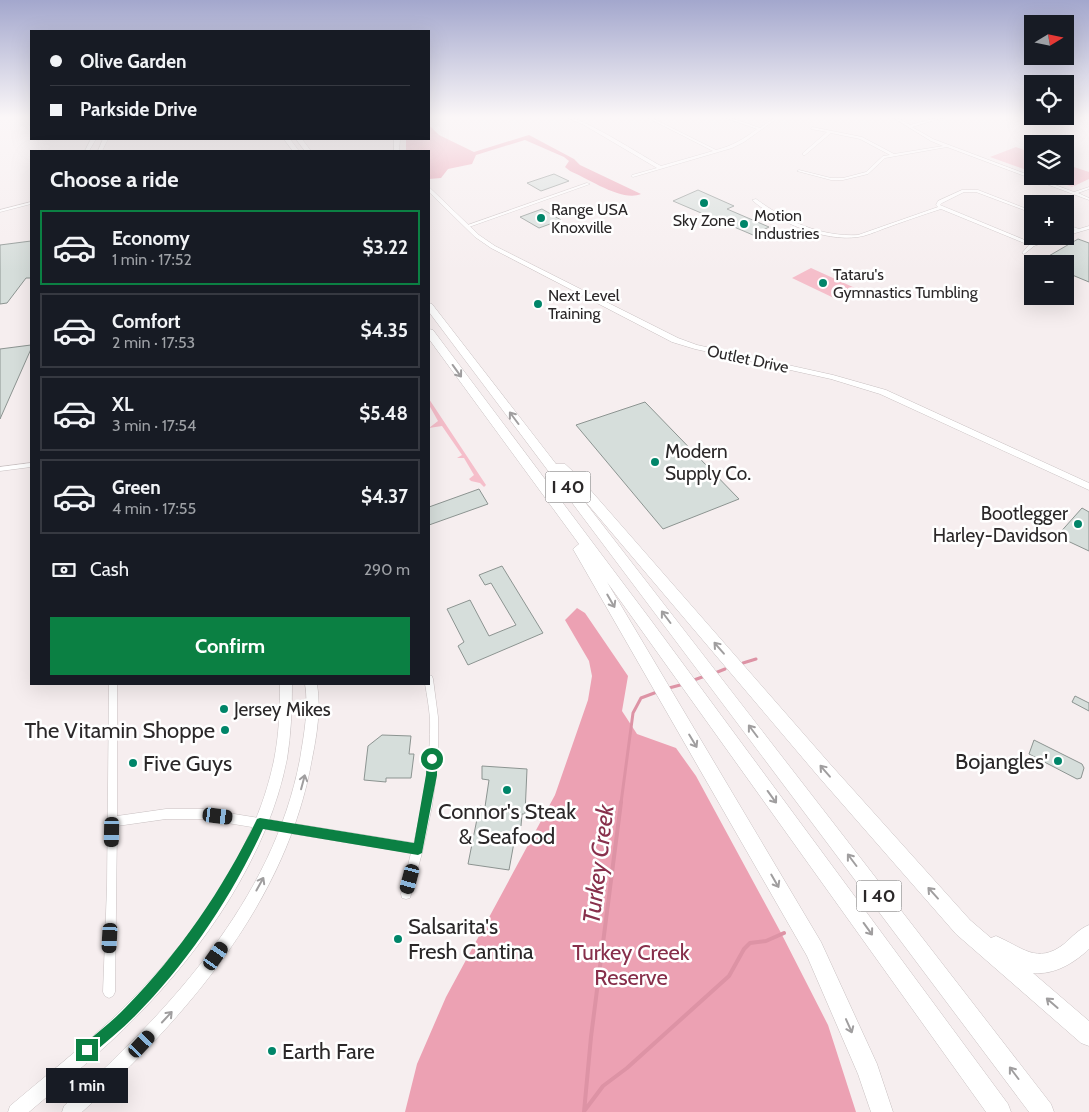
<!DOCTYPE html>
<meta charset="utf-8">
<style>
body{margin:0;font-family:Cabin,sans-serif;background:#20242c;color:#f1f3f6;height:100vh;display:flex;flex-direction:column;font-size:19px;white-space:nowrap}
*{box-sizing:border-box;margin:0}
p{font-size:16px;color:#9ea1a6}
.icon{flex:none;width:28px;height:28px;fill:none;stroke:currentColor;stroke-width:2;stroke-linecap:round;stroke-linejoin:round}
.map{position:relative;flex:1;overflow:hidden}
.sheet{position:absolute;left:30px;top:150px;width:400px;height:535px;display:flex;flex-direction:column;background:#171b24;border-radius:0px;box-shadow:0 5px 20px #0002}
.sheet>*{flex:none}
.top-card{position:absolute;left:30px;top:30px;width:400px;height:110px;border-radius:0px;box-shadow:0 5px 20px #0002;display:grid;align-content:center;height:110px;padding:0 20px;background:#171b24}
.needle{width:32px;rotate:80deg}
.fabs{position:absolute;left:1024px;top:15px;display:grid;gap:10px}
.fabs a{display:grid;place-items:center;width:50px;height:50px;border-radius:0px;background:#171b24;box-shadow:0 5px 20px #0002;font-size:25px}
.end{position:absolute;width:22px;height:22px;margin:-11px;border:6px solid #0b8043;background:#fff;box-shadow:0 0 0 2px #fff}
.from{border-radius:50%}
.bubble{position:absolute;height:35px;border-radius:0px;background:#171b24;box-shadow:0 5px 20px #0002;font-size:16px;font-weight:800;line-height:35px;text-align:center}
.car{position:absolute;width:15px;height:30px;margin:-15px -8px;border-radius:6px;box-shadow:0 0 4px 1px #0007;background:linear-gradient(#222 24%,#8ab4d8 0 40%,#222 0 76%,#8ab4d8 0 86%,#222 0)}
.top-card b{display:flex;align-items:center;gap:18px;height:48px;font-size:19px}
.top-card b+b{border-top:1px solid #363941}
.top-card i{width:12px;height:12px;background:#f1f3f6}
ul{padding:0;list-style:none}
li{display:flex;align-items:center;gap:15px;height:75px;margin:0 10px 8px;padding:0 10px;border:2px solid #363941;border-radius:0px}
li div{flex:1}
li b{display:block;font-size:19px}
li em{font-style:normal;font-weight:800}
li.active{border-color:#0b8043}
li>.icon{width:45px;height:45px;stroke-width:1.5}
h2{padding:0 20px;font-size:22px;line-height:60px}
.pay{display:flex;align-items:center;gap:12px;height:55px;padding:0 20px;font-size:19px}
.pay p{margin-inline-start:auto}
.cta{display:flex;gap:10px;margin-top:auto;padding:10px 20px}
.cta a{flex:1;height:58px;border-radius:0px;background:#0b8043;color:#fff;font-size:20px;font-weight:800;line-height:58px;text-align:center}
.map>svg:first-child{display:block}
.green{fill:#f5beca}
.forest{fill:#eca1b3}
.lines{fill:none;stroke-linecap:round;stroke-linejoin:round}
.stream-far1{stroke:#dd93a5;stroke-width:3}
.stream{stroke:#dd93a5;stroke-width:4}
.building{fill:#d6dedb;stroke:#8c9491}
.minor-casing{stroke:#c8c0c1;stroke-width:1}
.tertiary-casing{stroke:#c8c0c1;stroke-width:1}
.motorway-casing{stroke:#c8c0c1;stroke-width:1}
.minor{fill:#fff;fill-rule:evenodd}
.tertiary{fill:#fff;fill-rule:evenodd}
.motorway{fill:#fff;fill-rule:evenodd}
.oneway{stroke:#a09e9f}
.route{fill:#0b8043}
.poi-dot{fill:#008569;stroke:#fff;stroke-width:2}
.labels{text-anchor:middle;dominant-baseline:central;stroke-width:5;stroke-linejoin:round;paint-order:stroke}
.far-poi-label{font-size:16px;fill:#2b2829;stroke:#fff;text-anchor:start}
.far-street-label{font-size:16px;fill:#2b2829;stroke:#fff}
.shield{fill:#fff;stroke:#6b6869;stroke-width:1}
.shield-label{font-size:18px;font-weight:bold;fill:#2b2829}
.poi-label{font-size:19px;fill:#2b2829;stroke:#fff;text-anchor:start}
.near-poi-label{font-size:22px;fill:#2b2829;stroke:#fff;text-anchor:start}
.near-park-label{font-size:22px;fill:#872f4b;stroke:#fff}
.near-water-label{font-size:24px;font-style:italic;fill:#88304c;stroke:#fff}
</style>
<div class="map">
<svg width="1089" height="1112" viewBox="0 0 1089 1112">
<rect width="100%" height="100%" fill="#f6eeef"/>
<path class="green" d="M1016 147 1032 153V172L990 157Z
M1065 164 1089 172V179L1072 187 1044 176H1065Z
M811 268 855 288 836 299 792 278Z
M429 399 486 485 484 487 480 483 471 481 469 479 474 475 464 458H457L462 455 442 426 429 428 438 421 429 405Z"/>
<path class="forest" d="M429 125 439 135 474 152 529 135 574 159 580 165 641 194C622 202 589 179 570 171L565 167 569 161 564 157 525 140 476 155 472 164 448 169 441 178 429 179V151H406V139H429Z
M577 608 585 613 628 676 622 711 637 734 676 748 696 776 780 931 828 1025 856 1112H405L417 1064 446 997 555 795 588 700 592 676 589 661 565 620Z"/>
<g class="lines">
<path class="stream-far1" d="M743 663 756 659
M715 673 725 669
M694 680 705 676
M669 688 684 684
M621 803 633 713 641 698 657 692"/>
<path class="stream" d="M585 1110 603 1086 627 1068 729 976 744 949 750 943 766 941 784 933
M584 1112 591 1037 621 802"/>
</g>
<path class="building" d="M554 174 569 181 541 191 527 183Z
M698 190 734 206 727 209 769 227 753 235 673 201Z
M542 209 561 220 539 228 520 217Z
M1078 239 1089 243V282L1065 272V264H1035Z
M31 241V278H26L7 303 0 304V245Z
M31 345V349L0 419V349Z
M645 402 739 499 663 529 576 425Z
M479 489 488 504 429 525V507Z
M1082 508 1089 512V551L1057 536Z
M502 566 543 633 468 665 458 646 464 642 447 609 470 600 489 636 516 625 491 583 485 585 479 575Z
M1075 696 1089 703V711L1072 702Z
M382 735 411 736 409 754H414L411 778H386V782L364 780 368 746Z
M1034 740 1082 764 1084 768 1081 778 1077 779 1029 754Z
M482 766 527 769 525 814H522L521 826H517L509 870 468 864 477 819H479L480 806 485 807 486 800 489 780 482 779Z"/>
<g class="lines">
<g class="minor-casing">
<path id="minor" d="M566 117C581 116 644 157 661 166L713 151 646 117H650L716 150C732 146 744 139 757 129L723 117H728L760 128 775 117H779L744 142 732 148 633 177 631 176 632 175 657 168 584 125Z
M892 117H896L910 125 940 117H945L912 127 933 139 1074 192 1089 187V189L1078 193 1089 198V200L947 147 885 158 868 174 843 180H831L797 171 799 170 831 178H843L866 172 883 156 890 155 860 139 831 133 805 155H803V153L827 132 811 129 812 127 862 137 894 154 943 146 931 141Z
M587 183 590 184 469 227 465 226Z
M962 190H978L1032 211V213L976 192H964L942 203 940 205 1032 243 1055 236H1062L1034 246 1024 254 1022 253 1029 245 941 209C922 215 902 222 883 229 875 232 866 236 858 237 824 242 777 222 752 200L756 199C786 221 821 237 858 235L938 207 936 205 938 201Z
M31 202V204L0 212V210Z
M1065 224 1079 229 1089 226V229L1065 236V233L1075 230 1065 227Z
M31 463V467L0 471V467Z
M429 675 432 676 433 679 438 717V762L432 806 423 849 410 898 406 899 402 898 401 894 411 853 203 819H166L117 826 115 992 113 996 109 998 105 996 103 992 107 887 109 684H117V816L166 809H203L414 843C423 802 431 761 430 719 429 707 427 695 425 684H429Z"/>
</g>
<g class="tertiary-casing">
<path id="tertiary" d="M91 139H96L89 151H85Z
M103 139H108L102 151H98Z
M394 139H400L399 151H394Z
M429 187 479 235 495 246 678 338 697 345 833 375 886 390 1089 483V490L880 394 831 379 695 349 672 342 491 248 475 237 429 192Z
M280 684H292C292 709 291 734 287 759 268 856 204 948 136 1017 103 1051 65 1081 29 1112H8L10 1106C44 1077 79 1050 111 1020 183 952 254 858 274 760 279 735 280 709 280 684Z
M305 684H317C321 709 317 734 312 759 287 902 186 1017 82 1112H62L64 1106C168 1012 273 901 300 759 304 734 309 709 305 684Z"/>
</g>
<g class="motorway-casing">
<path id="motorway" d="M284 139H290L299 151H293Z
M296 139H302L311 151H305Z
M429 303 432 304 556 464H565L579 477 830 764 970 920 991 938 996 936C1022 947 1037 965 1064 944 1072 937 1079 929 1089 925V949C1074 963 1055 975 1033 973L1089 1021V1046L1081 1043 956 934 818 776 574 488 1051 1104 1054 1112H1029L429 312Z
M429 329 433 330 650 619 1008 1104 1011 1112H986L607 582 821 942 877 1064 893 1112H871L858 1074 807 956 573 549 579 544 429 339Z"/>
</g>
<use href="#minor" class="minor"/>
<use href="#tertiary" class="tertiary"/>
<use href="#motorway" class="motorway"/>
</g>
<defs><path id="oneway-shaft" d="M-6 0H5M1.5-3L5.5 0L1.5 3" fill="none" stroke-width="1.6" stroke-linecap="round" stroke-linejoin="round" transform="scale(1.25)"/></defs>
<g class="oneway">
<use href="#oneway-shaft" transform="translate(457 371) rotate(54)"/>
<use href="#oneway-shaft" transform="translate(514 418) rotate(-127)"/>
<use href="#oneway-shaft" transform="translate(611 601) rotate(60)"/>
<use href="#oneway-shaft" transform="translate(666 617) rotate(-127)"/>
<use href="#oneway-shaft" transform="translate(719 648) rotate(-131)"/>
<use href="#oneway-shaft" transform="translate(753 731) rotate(-127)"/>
<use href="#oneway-shaft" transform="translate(693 741) rotate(59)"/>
<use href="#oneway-shaft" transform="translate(825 771) rotate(-131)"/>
<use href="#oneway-shaft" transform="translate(303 782) rotate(-75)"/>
<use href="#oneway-shaft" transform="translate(772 797) rotate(54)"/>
<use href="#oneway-shaft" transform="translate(852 860) rotate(-127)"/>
<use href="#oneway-shaft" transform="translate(775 881) rotate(60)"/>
<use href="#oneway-shaft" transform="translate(260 884) rotate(-61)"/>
<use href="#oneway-shaft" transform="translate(933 893) rotate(-132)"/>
<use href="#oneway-shaft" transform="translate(868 929) rotate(54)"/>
<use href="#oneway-shaft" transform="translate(1052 1003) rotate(-139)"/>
<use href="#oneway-shaft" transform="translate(167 1017) rotate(-47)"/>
<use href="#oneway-shaft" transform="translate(849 1026) rotate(66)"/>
<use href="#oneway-shaft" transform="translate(1014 1073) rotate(-127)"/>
</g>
<linearGradient id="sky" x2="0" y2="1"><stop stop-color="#a3a7cd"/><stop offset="0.43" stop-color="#fbf7f8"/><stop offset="1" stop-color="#fbf7f8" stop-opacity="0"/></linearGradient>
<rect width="1089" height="272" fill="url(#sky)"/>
<path class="route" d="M432 754 437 759V775L422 853 418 855 263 829C231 898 188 962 135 1016 121 1030 106 1042 92 1054L87 1056 83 1054 81 1050 83 1045C97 1033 113 1021 126 1007 180 952 223 889 257 819L260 818 414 843 426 775 427 759Z"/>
<g class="poi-dot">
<circle cx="704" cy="203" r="5"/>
<circle cx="541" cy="218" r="5"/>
<circle cx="744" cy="224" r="5"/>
<circle cx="823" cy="283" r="5"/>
<circle cx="538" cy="304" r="5"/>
<circle cx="655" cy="462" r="5"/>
<circle cx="1078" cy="524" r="5"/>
<circle cx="224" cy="709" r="5"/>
<circle cx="225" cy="730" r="5"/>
<circle cx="1058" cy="761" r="5"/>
<circle cx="133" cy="763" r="5"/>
<circle cx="507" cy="790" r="5"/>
<circle cx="398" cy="939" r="5"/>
<circle cx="272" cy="1051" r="5"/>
</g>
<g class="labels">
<g class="far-poi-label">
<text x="551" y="209">Range USA<tspan x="551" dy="18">Knoxville</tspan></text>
<text x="754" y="215">Motion<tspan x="754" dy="18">Industries</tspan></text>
<text x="704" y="220" text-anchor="middle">Sky Zone</text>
<text x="833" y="274">Tataru's<tspan x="833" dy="18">Gymnastics Tumbling</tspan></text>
<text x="548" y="295">Next Level<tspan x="548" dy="18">Training</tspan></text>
</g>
<g class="far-street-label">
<text transform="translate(748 359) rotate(12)">Outlet Drive</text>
</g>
<g class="shield">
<rect x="545.5" y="471.5" width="45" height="31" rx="4"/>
<rect x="856.5" y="880.5" width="45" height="31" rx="4"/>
</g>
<g class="shield-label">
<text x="568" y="487">I 40</text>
<text x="879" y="896">I 40</text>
</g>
<g class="poi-label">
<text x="665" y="451">Modern<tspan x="665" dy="22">Supply Co.</tspan></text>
<text x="1068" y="513" text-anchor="end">Bootlegger<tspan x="1068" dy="22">Harley-Davidson</tspan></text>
<text x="234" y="709">Jersey Mikes</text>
</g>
<g class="near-poi-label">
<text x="215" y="730" text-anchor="end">The Vitamin Shoppe</text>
<text x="1048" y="761" text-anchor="end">Bojangles'</text>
<text x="143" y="763">Five Guys</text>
<text x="507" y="811" text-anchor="middle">Connor's Steak<tspan x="507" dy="25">&amp; Seafood</tspan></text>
<text x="408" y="926">Salsarita's<tspan x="408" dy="25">Fresh Cantina</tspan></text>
<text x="282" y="1051">Earth Fare</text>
</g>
<g class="near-park-label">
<text x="631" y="952">Turkey Creek<tspan x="631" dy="25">Reserve</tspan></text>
</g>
<g class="near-water-label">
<text transform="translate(598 864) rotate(-83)">Turkey Creek</text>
</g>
</g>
</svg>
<div class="fabs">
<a><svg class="needle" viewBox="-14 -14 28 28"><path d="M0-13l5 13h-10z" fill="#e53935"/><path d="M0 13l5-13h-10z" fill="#9ea1a6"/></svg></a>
<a><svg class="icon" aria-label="locate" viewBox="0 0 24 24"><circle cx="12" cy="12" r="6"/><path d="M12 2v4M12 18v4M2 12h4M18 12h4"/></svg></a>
<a><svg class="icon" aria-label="layers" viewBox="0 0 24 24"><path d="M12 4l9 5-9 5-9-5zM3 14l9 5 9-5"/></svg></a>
<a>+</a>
<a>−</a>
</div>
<i class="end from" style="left:432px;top:759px"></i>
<i class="end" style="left:87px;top:1050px"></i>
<div class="bubble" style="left:46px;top:1068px;width:82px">1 min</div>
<i class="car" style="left:218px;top:816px;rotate:97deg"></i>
<i class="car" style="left:112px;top:832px;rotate:181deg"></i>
<i class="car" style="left:410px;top:879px;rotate:195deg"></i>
<i class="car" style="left:110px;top:938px;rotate:183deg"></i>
<i class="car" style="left:216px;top:956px;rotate:35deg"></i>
<i class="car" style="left:142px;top:1044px;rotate:43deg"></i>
<div class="top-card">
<b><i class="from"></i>Olive Garden</b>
<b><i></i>Parkside Drive</b>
</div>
<section class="sheet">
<h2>Choose a ride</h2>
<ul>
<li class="active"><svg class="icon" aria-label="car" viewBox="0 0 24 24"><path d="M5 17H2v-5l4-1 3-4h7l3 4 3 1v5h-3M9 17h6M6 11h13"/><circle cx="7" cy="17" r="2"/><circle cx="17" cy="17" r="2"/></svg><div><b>Economy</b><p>1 min · 17:52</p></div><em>$3.22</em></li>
<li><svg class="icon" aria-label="car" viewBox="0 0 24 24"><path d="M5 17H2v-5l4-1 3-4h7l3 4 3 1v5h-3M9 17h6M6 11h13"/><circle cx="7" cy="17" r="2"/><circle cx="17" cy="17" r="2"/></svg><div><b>Comfort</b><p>2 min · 17:53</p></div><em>$4.35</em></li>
<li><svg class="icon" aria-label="car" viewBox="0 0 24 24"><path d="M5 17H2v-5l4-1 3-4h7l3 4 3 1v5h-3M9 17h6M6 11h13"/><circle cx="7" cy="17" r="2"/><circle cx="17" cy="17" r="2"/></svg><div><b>XL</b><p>3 min · 17:54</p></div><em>$5.48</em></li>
<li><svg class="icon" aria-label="car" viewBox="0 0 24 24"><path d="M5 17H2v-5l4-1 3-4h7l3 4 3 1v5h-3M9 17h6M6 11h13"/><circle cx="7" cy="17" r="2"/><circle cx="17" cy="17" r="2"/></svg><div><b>Green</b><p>4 min · 17:55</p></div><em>$4.37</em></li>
</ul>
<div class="pay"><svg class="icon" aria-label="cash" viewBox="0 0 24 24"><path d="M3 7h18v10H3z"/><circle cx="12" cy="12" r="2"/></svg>Cash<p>290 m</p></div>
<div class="cta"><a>Confirm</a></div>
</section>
</div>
